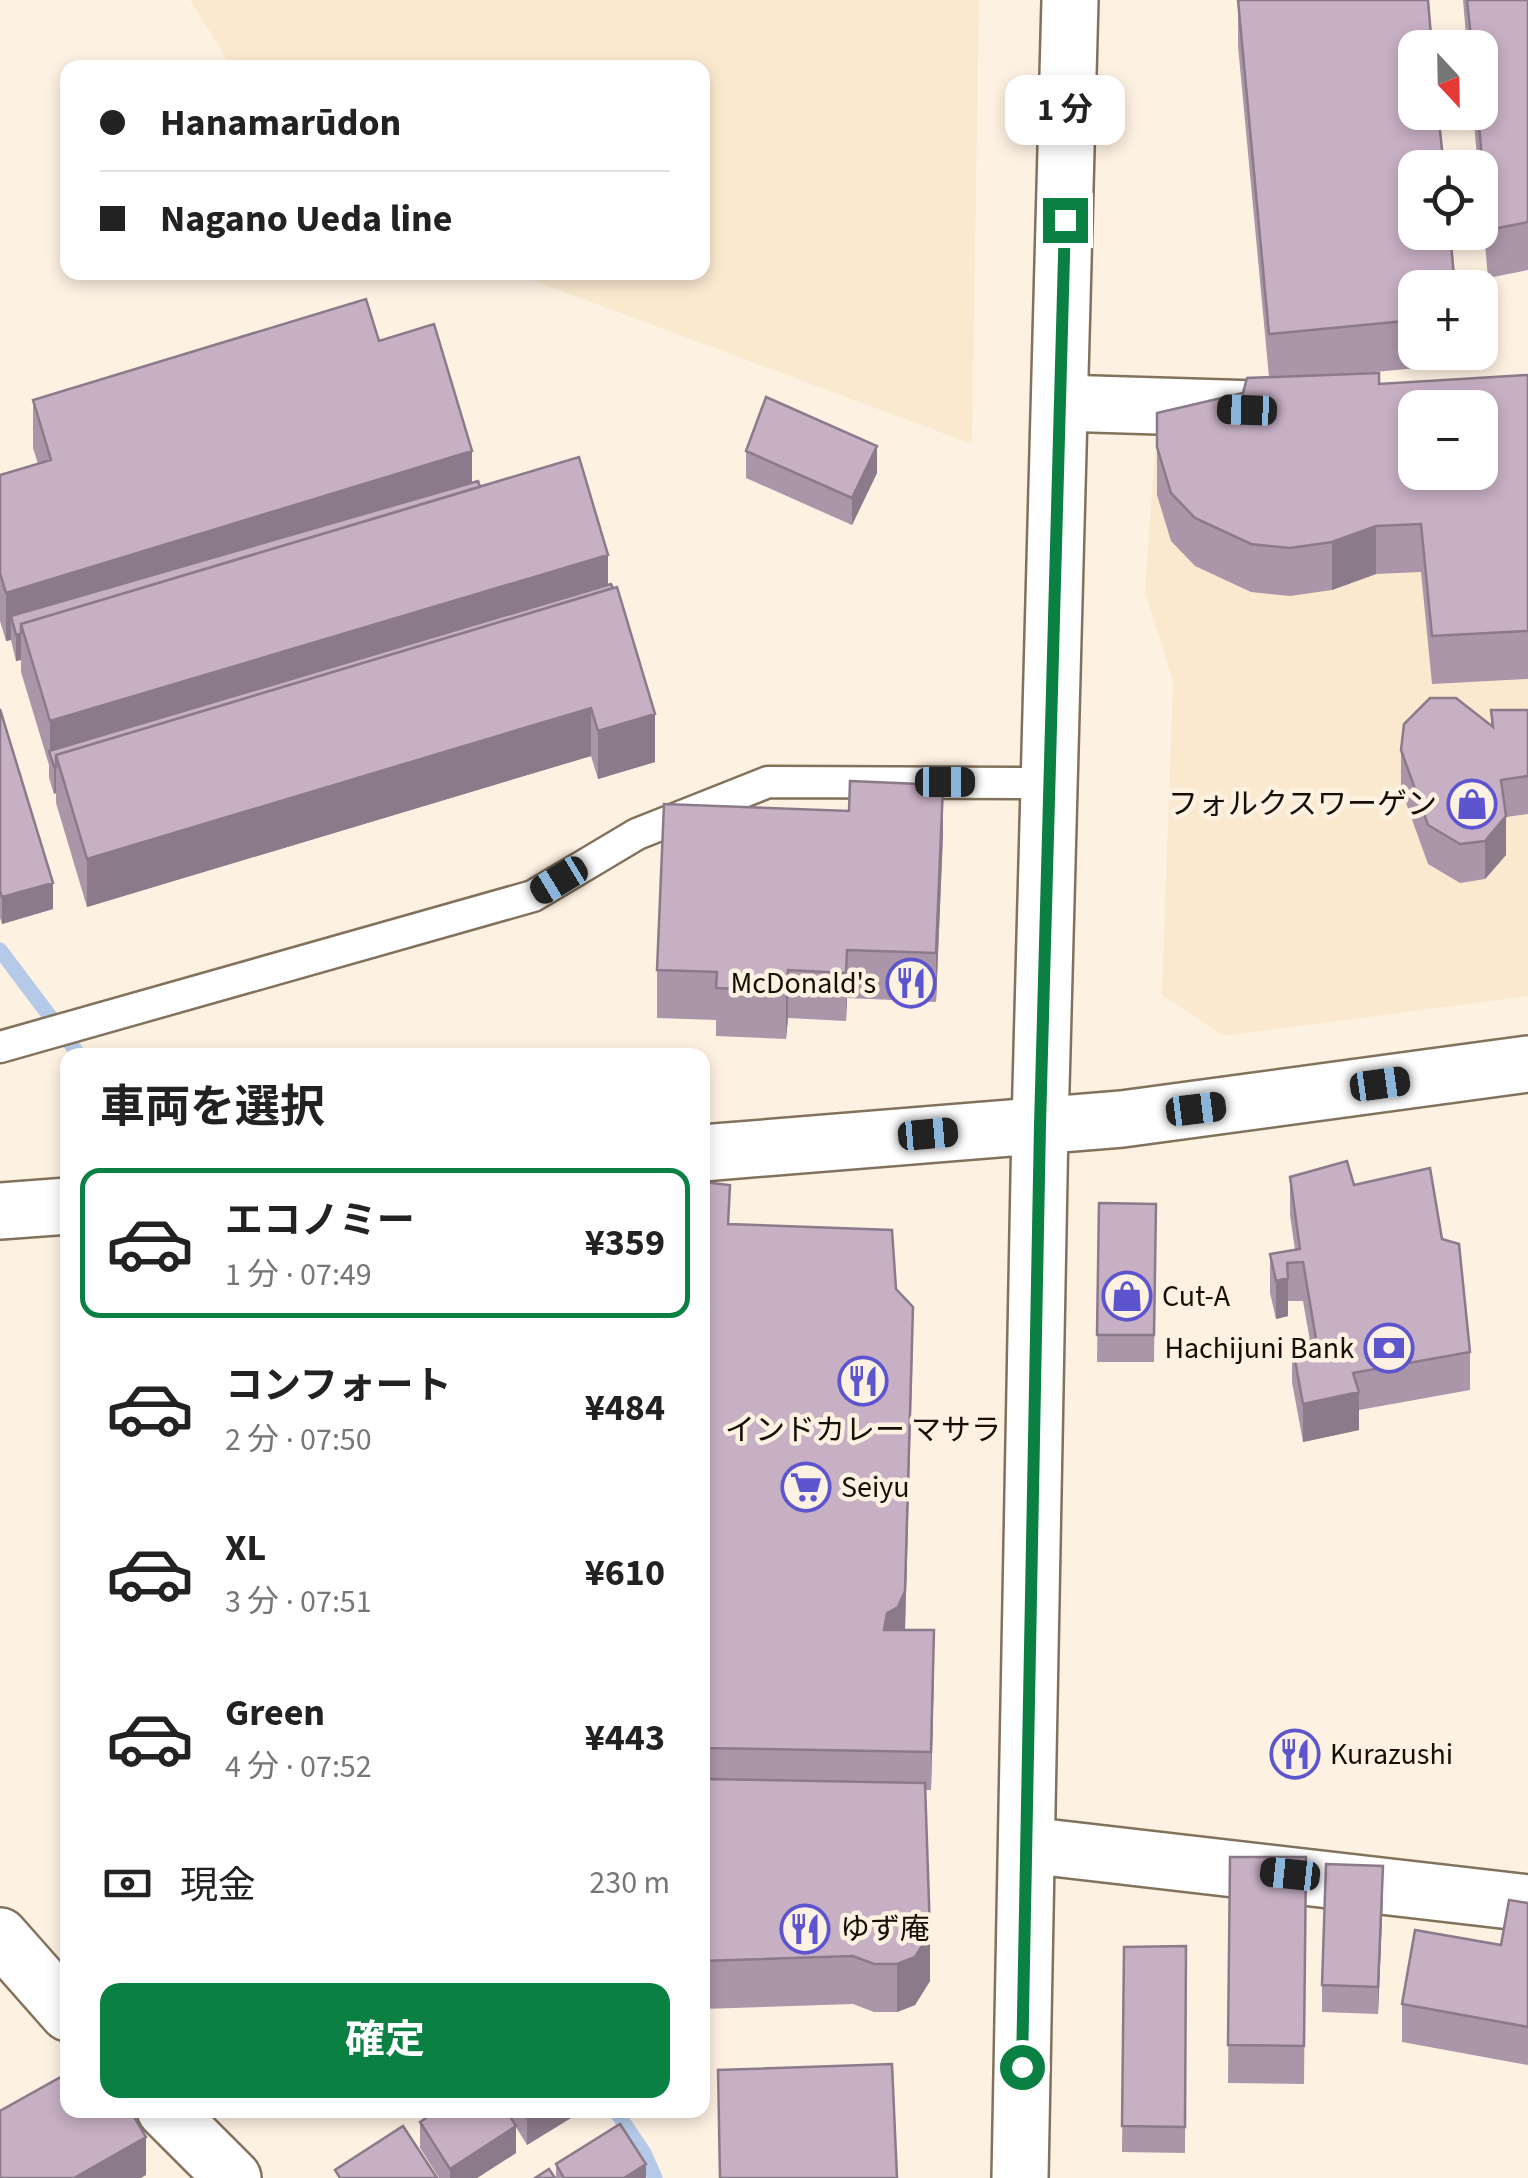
<!DOCTYPE html>
<html lang="ja">
<meta charset="utf-8">
<style>
body{margin:0;font-family:"Source Sans 3","Noto Sans JP",sans-serif;background:#f2f2f2;color:#222;height:100vh;display:flex;flex-direction:column;font-size:38px;white-space:nowrap}
*{box-sizing:border-box;margin:0}
p{font-size:32px;color:#767676}
.icon{flex:none;width:55px;height:55px;fill:none;stroke:currentColor;stroke-width:2;stroke-linecap:round;stroke-linejoin:round}
.map{position:relative;flex:1;overflow:hidden}
.panel{position:absolute;left:60px;top:1048px;width:650px;height:1070px;display:flex;flex-direction:column;background:#fff;border-radius:20px;box-shadow:0 5px 15px #0003}
.panel>*{flex:none}
.hud{position:absolute;left:60px;top:60px;width:650px;height:220px;border-radius:20px;box-shadow:0 5px 15px #0003;display:grid;align-content:center;height:220px;padding:0 40px;background:#fff}
.needle{width:65px;rotate:158deg}
.buttons{position:absolute;left:1398px;top:30px;display:grid;gap:20px}
.buttons a{display:grid;place-items:center;width:100px;height:100px;border-radius:20px;background:#fff;box-shadow:0 5px 15px #0003;font-size:50px}
.end{position:absolute;width:45px;height:45px;margin:-22px;border:12px solid #0b8043;background:#fff;box-shadow:0 0 0 5px #fff}
.from{border-radius:50%}
.bubble{position:absolute;height:70px;border-radius:20px;background:#fff;box-shadow:0 5px 15px #0003;font-size:32px;font-weight:700;line-height:70px;text-align:center}
.car{position:absolute;width:30px;height:60px;margin:-30px -15px;border-radius:12px;box-shadow:0 0 8px 2px #0007;background:linear-gradient(#222 24%,#8ab4d8 0 40%,#222 0 76%,#8ab4d8 0 86%,#222 0)}
.hud b{display:flex;align-items:center;gap:35px;height:95px;font-size:38px}
.hud b+b{border-top:2px solid #e0e0e0}
.hud i{width:25px;height:25px;background:#222}
ul{padding:0;list-style:none}
li{display:flex;align-items:center;gap:30px;height:150px;margin:0 20px 15px;padding:0 20px;border:5px solid transparent;border-radius:20px}
li div{flex:1}
li b{display:block;font-size:38px}
li em{font-style:normal;font-weight:700}
li.current{border-color:#0b8043}
li>.icon{width:90px;height:90px;stroke-width:1.5}
h2{padding:0 40px;font-size:45px;line-height:120px}
.pay{display:flex;align-items:center;gap:25px;height:110px;padding:0 40px;font-size:38px}
.pay p{margin-inline-start:auto}
.cta{display:flex;gap:20px;margin-top:auto;padding:20px 40px}
.cta a{flex:1;height:115px;border-radius:20px;background:#0b8043;color:#fff;font-size:40px;font-weight:700;line-height:115px;text-align:center}
.map>svg:first-child{display:block}
.built{fill:#fbe9cf;fill-rule:evenodd}
.lines{fill:none;stroke-linecap:round;stroke-linejoin:round}
.stream{stroke:#b5c9e8;stroke-width:15}
.service-casing{stroke:#82725b;stroke-width:35}
.minor-casing{stroke:#82725b;stroke-width:60}
.tertiary-casing{stroke:#82725b;stroke-width:60}
.primary-casing{stroke:#82725b;stroke-width:60}
.service{stroke:#fff;stroke-width:30}
.minor{stroke:#fff;stroke-width:55}
.tertiary{stroke:#fff;stroke-width:55}
.primary{stroke:#fff;stroke-width:55}
.wall{fill:#ab96a9}
.shaded-wall{fill:#8b7a89}
.building{fill:#c7afc4;stroke:#8b7a89;stroke-width:2.5;fill-rule:evenodd}
.route{stroke:#0b8043;stroke-width:12}
.labels{text-anchor:middle;dominant-baseline:central;stroke-width:9;stroke-linejoin:round;paint-order:stroke}
.poi-label{font-size:30px;fill:#150f07;stroke:#fdf1e2;text-anchor:start}
</style>
<div class="map">
<svg width="1528" height="2178" viewBox="0 0 1528 2178">
<rect width="100%" height="100%" fill="#fdf1e2"/>
<path class="built" d="M190 0H979L972 444 513 273 702 272V68L232 67Z
M1528 391V996L1224 1036 1162 995 1173 681 1145 592 1157 424ZM1415 408H1480V472H1415Z"/>
<g class="lines">
<path class="stream" d="M0 950 79 1055
M615 2110 644 2153 655 2178"/>
<g class="service-casing">
<path id="service" d="M0 1047 533 896 637 834 768 782 1051 783"/>
</g>
<g class="minor-casing">
<path id="minor" d="M1060 403 1257 409
M1027 1845 1528 1903
M0 1936 68 2013
M165 2110 233 2178"/>
</g>
<g class="tertiary-casing">
<path id="tertiary" d="M702 1153 1122 1119 1528 1064
M0 1211 68 1206"/>
</g>
<g class="primary-casing">
<path id="primary" d="M1020 2178 1040 1125 1070 0"/>
</g>
<use href="#service" class="service"/>
<use href="#minor" class="minor"/>
<use href="#tertiary" class="tertiary"/>
<use href="#primary" class="primary"/>
</g>
<path class="wall" d="M1238 0 1415 288V352H1458V364L1355 374 1379 384 1528 375V679L1432 684 1421 572 1376 574 1332 590 1290 596 1251 592 1195 566 1171 541 1157 495V413L1243 393 1269 377 1238 46Z
M1463 0H1528V270L1488 278 1480 186V168H1478L1473 112H1480V48H1467Z
M379 341 472 483 608 584 655 762 598 779 591 756 87 907 56 803V793L54 794 49 778V765L21 672V660L16 661 11 640 6 641 0 621V475L38 464 33 448V400Z
M746 451 877 473 852 525 746 478Z
M0 709 53 909 2 924 0 918Z
M1491 710H1528V814L1506 817V855L1485 879 1460 883 1428 864 1401 789V750L1491 725Z
M943 834 936 1002 847 998 846 1021 788 1018 786 1039 716 1036V1020L657 1018V970Z
M1290 1177 1354 1185 1442 1239 1470 1352V1390L1359 1410V1430L1303 1442 1292 1382V1344L1310 1341 1303 1301H1288V1316L1276 1319 1270 1293V1254L1295 1250 1290 1215Z
M702 1182 730 1224 896 1289 913 1345 905 1630 934 1668 931 1790H926L930 1981 915 2005 897 2012H874L853 2004 702 2009Z
M1099 1203 1156 1204 1154 1362H1097Z
M1230 1857H1306L1304 2084 1228 2083Z
M1383 1893 1378 2014 1322 2012V1985Z
M1528 1903V2065L1402 2042V2004L1501 1945Z
M1186 1946 1185 2153 1122 2152 1124 1947Z
M506 2110H584L527 2145 516 2127V2153L477 2178H439L420 2148V2122Z
M556 2164 646 2178H556Z"/>
<path class="shaded-wall" d="M877 446V473L852 525V498Z
M472 451V499L21 624V660L16 661V635L11 616V640L6 641V593Z
M1376 526V574L1332 590V542Z
M608 555V602L56 755V793L54 794V767L50 755V721Z
M591 708V756L87 907V859Z
M655 714V762L598 779V731Z
M943 785V834L936 1002V953Z
M1506 816V855L1485 879V841Z
M53 883V909L2 924V897Z
M847 950V998L846 1021V973Z
M788 970V1018L786 1039V991Z
M1288 1278V1316L1276 1319V1281Z
M913 1307 905 1629 884 1630Z
M1359 1392V1430L1303 1442V1404Z
M934 1630V1668L931 1790V1752Z
M1383 1866V1893L1378 2014V1987Z
M930 1933V1981L915 2005 897 2012V1964Z
M540 2110H584L527 2145V2118Z
M516 2126V2153L477 2178H450V2169Z
M146 2137V2175L141 2178H74Z
M646 2164V2178H624Z"/>
<path class="building" d="M1238 0H1428L1432 48H1415V112H1438L1444 168H1415V232H1450L1455 288H1415V320L1269 334Z
M1467 0H1528V222L1488 230 1478 112H1480V48H1472Z
M366 299 379 341 434 324 472 451 6 593 0 573V475L51 460 33 400Z
M1379 373V384L1528 375V631L1432 636 1421 524 1376 526 1332 542 1290 548 1251 544 1195 518 1171 493 1157 447V413L1243 393 1247 378ZM1415 408H1480V472H1415Z
M766 397 877 446 852 498 746 451Z
M579 457 608 555 50 721 21 624Z
M478 481 480 487 21 624V633L16 635 11 616Z
M611 584 613 588 56 755V767H54L49 751Z
M617 587 655 714 598 731 591 708 87 859 56 755Z
M1430 698H1456L1493 727 1491 710H1528V776L1501 780 1506 816 1485 841 1460 844 1428 825 1401 750 1404 724Z
M0 709 53 883 2 897 0 891Z
M850 781 943 785 936 953 847 950 846 973 788 970 786 991 716 988 717 972 657 970 664 804 849 811Z
M1347 1161 1354 1185 1430 1168 1442 1239 1459 1244 1470 1352 1353 1373 1359 1392 1303 1404 1292 1344 1316 1339 1303 1262 1287 1263 1288 1278 1276 1281 1270 1254 1300 1249 1290 1177Z
M702 1182 730 1185 728 1224 892 1230 896 1289 913 1307 905 1591 898 1607 887 1613 884 1630H934L931 1752 702 1748Z
M1099 1203 1156 1204 1154 1335H1097Z
M702 1779 925 1783 930 1933 915 1957 897 1964H874L853 1956 702 1961Z
M1230 1857H1306L1304 2046 1228 2045Z
M1326 1864 1383 1866 1378 1987 1322 1985Z
M1509 1900 1528 1903V2027L1402 2004 1415 1930 1501 1945Z
M1186 1946 1185 2127 1122 2126 1124 1947Z
M892 2064 897 2178H720L718 2070Z
M68 2073V2110H130L146 2137 74 2178H0V2111Z
M438 2110H506L516 2126 450 2169 420 2122Z
M522 2110H540L527 2118Z
M620 2124 646 2164 624 2178H564L556 2164Z
M403 2126 437 2178H340L335 2170Z
M549 2169 555 2178H535Z"/>
<g class="lines">
<path class="route" d="M1022 2067 1040 1125 1065 220"/>
</g>
<defs>
<g id="shop-ring" transform="scale(2.5)"><circle r="9.5" fill="#fdf1e2" stroke="#5c55cd" stroke-width="1.5"/><path d="M-5-2.5h2.3a2.7 3.5 0 0 1 5.4 0H5L5.5 6h-11ZM-1.5-2.5h3a1.5 2.3 0 0 0-3 0Z" fill="#5c55cd"/></g>
<g id="restaurant-ring" transform="scale(2.5)"><circle r="9.5" fill="#fdf1e2" stroke="#5c55cd" stroke-width="1.5"/><path d="M-5-6h1v4h1v-4h1v4h1v-4h1v5L-1.5 .5V6h-2V.5L-5-1ZM5-6V6H3V1.5H1.5Q1.5-4 5-6Z" fill="#5c55cd"/></g>
<g id="bank-ring" transform="scale(2.5)"><circle r="9.5" fill="#fdf1e2" stroke="#5c55cd" stroke-width="1.5"/><path d="M-6-4H6V4H-6ZM0-2.3a2.3 2.3 0 1 0 0 4.6a2.3 2.3 0 1 0 0-4.6Z" fill="#5c55cd"/></g>
<g id="supermarket-ring" transform="scale(2.5)"><circle r="9.5" fill="#fdf1e2" stroke="#5c55cd" stroke-width="1.5"/><path d="M-6-5.5h2.5l.6 2H6L4.5 2H-2.5L-4.4-4H-6ZM-1.5 3.2a1.3 1.3 0 1 0 .1 0ZM3 3.2a1.3 1.3 0 1 0 .1 0Z" fill="#5c55cd"/></g>
</defs>
<g fill-rule="evenodd">
<use href="#shop-ring" x="1472" y="804"/>
<use href="#restaurant-ring" x="911" y="983"/>
<use href="#shop-ring" x="1127" y="1296"/>
<use href="#bank-ring" x="1389" y="1348"/>
<use href="#restaurant-ring" x="863" y="1381"/>
<use href="#supermarket-ring" x="806" y="1487"/>
<use href="#restaurant-ring" x="1295" y="1754"/>
<use href="#restaurant-ring" x="805" y="1929"/>
</g>
<g class="labels">
<g class="poi-label">
<text x="1437" y="804" text-anchor="end">フォルクスワーゲン</text>
<text x="876" y="983" text-anchor="end">McDonald's</text>
<text x="1162" y="1296">Cut-A</text>
<text x="1354" y="1348" text-anchor="end">Hachijuni Bank</text>
<text x="863" y="1430" text-anchor="middle">インドカレー マサラ</text>
<text x="841" y="1487">Seiyu</text>
<text x="1330" y="1754">Kurazushi</text>
<text x="840" y="1929">ゆず庵</text>
</g>
</g>
</svg>
<div class="buttons">
<a><svg class="needle" viewBox="-14 -14 28 28"><path d="M0-13l5 13h-10z" fill="#e53935"/><path d="M0 13l5-13h-10z" fill="#767676"/></svg></a>
<a><svg class="icon" aria-label="locate" viewBox="0 0 24 24"><circle cx="12" cy="12" r="6"/><path d="M12 2v4M12 18v4M2 12h4M18 12h4"/></svg></a>
<a>+</a>
<a>−</a>
</div>
<i class="end from" style="left:1022px;top:2067px"></i>
<i class="end" style="left:1065px;top:220px"></i>
<div class="bubble" style="left:1005px;top:75px;width:120px">1 分</div>
<i class="car" style="left:1247px;top:410px;rotate:272deg"></i>
<i class="car" style="left:945px;top:782px;rotate:90deg"></i>
<i class="car" style="left:559px;top:880px;rotate:239deg"></i>
<i class="car" style="left:1380px;top:1084px;rotate:82deg"></i>
<i class="car" style="left:1196px;top:1109px;rotate:83deg"></i>
<i class="car" style="left:928px;top:1134px;rotate:85deg"></i>
<i class="car" style="left:1290px;top:1874px;rotate:276deg"></i>
<div class="hud">
<b><i class="from"></i>Hanamarūdon</b>
<b><i></i>Nagano Ueda line</b>
</div>
<section class="panel">
<h2>車両を選択</h2>
<ul>
<li class="current"><svg class="icon" aria-label="car" viewBox="0 0 24 24"><path d="M5 17H2v-5l4-1 3-4h7l3 4 3 1v5h-3M9 17h6M6 11h13"/><circle cx="7" cy="17" r="2"/><circle cx="17" cy="17" r="2"/></svg><div><b>エコノミー</b><p>1 分 · 07:49</p></div><em>¥359</em></li>
<li><svg class="icon" aria-label="car" viewBox="0 0 24 24"><path d="M5 17H2v-5l4-1 3-4h7l3 4 3 1v5h-3M9 17h6M6 11h13"/><circle cx="7" cy="17" r="2"/><circle cx="17" cy="17" r="2"/></svg><div><b>コンフォート</b><p>2 分 · 07:50</p></div><em>¥484</em></li>
<li><svg class="icon" aria-label="car" viewBox="0 0 24 24"><path d="M5 17H2v-5l4-1 3-4h7l3 4 3 1v5h-3M9 17h6M6 11h13"/><circle cx="7" cy="17" r="2"/><circle cx="17" cy="17" r="2"/></svg><div><b>XL</b><p>3 分 · 07:51</p></div><em>¥610</em></li>
<li><svg class="icon" aria-label="car" viewBox="0 0 24 24"><path d="M5 17H2v-5l4-1 3-4h7l3 4 3 1v5h-3M9 17h6M6 11h13"/><circle cx="7" cy="17" r="2"/><circle cx="17" cy="17" r="2"/></svg><div><b>Green</b><p>4 分 · 07:52</p></div><em>¥443</em></li>
</ul>
<div class="pay"><svg class="icon" aria-label="cash" viewBox="0 0 24 24"><path d="M3 7h18v10H3z"/><circle cx="12" cy="12" r="2"/></svg>現金<p>230 m</p></div>
<div class="cta"><a>確定</a></div>
</section>
</div>
